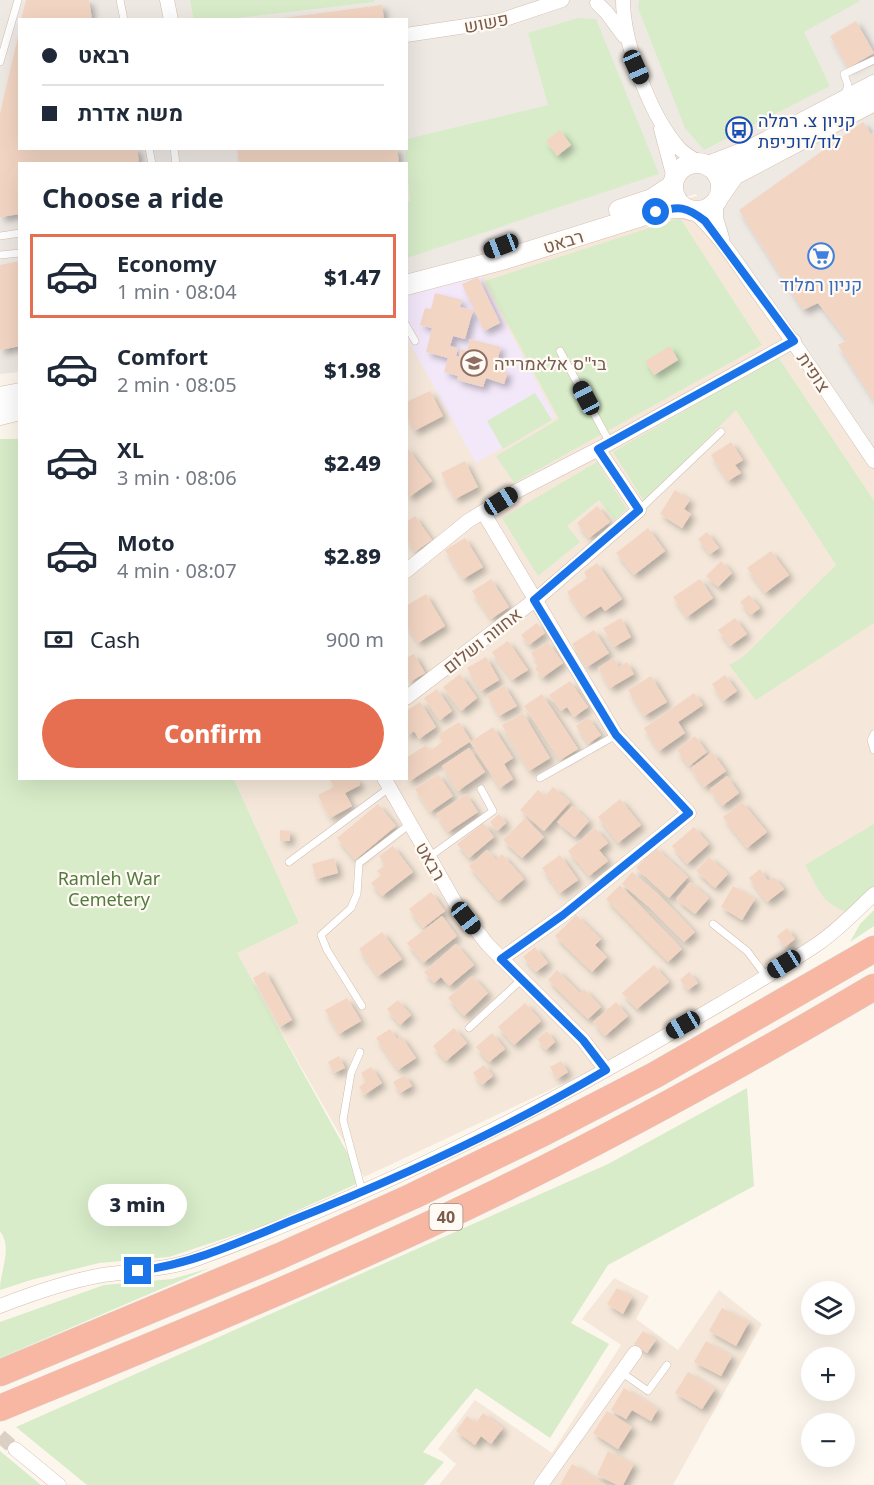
<!DOCTYPE html>
<meta charset="utf-8">
<style>
body{margin:0;font-family:"Noto Sans",Heebo,sans-serif;background:#f6f6f7;color:#1f2937;height:100vh;display:flex;flex-direction:column;font-size:22px;white-space:nowrap}
*{box-sizing:border-box;margin:0}
p{font-size:20px;color:#747a83}
.icon{flex:none;width:33px;height:33px;fill:none;stroke:currentColor;stroke-width:2;stroke-linecap:round;stroke-linejoin:round}
.map{position:relative;flex:1;overflow:hidden}
.side{position:absolute;left:18px;top:162px;width:390px;height:618px;display:flex;flex-direction:column;background:#fff;border-radius:0px;box-shadow:0 6px 24px #0002}
.side>*{flex:none}
.hud{position:absolute;left:18px;top:18px;width:390px;height:132px;border-radius:0px;box-shadow:0 6px 24px #0002;display:grid;align-content:center;height:132px;padding:0 24px;background:#fff}
.fabs{position:absolute;left:801px;top:1281px;display:grid;gap:12px}
.fabs a{display:grid;place-items:center;width:54px;height:54px;border-radius:50%;background:#fff;box-shadow:0 6px 24px #0002;font-size:30px}
.end{position:absolute;width:27px;height:27px;margin:-14px;border:8px solid #1a73e8;background:#fff;box-shadow:0 0 0 3px #fff}
.from{border-radius:50%}
.bubble{position:absolute;height:42px;border-radius:21px;background:#fff;box-shadow:0 6px 24px #0002;font-size:20px;font-weight:800;line-height:42px;text-align:center}
.car{position:absolute;width:18px;height:36px;margin:-18px -9px;border-radius:8px;box-shadow:0 0 4px 2px #0007;background:linear-gradient(#222 24%,#8ab4d8 0 40%,#222 0 76%,#8ab4d8 0 86%,#222 0)}
.hud b{display:flex;align-items:center;gap:21px;height:57px;font-size:22px}
.hud b+b{border-top:2px solid #e0e1e3}
.hud i{width:15px;height:15px;background:#1f2937}
ul{padding:0;list-style:none}
li{display:flex;align-items:center;gap:18px;height:84px;margin:0 12px 9px;padding:0 12px;border:3px solid transparent;border-radius:0px}
li div{flex:1}
li b{display:block;font-size:22px}
li em{font-style:normal;font-weight:800}
li.on{border-color:#e76f51}
li>.icon{width:54px;height:54px;stroke-width:1.5}
h2{padding:0 24px;font-size:27px;line-height:72px}
.pay{display:flex;align-items:center;gap:15px;height:66px;padding:0 24px;font-size:22px}
.pay p{margin-inline-start:auto}
.action{display:flex;gap:12px;margin-top:auto;padding:12px 24px}
.action a{flex:1;height:69px;border-radius:36px;background:#e76f51;color:#fff;font-size:24px;font-weight:800;line-height:69px;text-align:center}
.map>svg:first-child{display:block}
.residential{fill:#f5e8da}
.industrial{fill:#efe9e4;fill-rule:evenodd}
.education{fill:#f3e8fa}
.green{fill:#d8ecc9}
.building{fill:#f3d5c3;filter:url(#shadow)}
.lines{fill:none;stroke-linecap:round;stroke-linejoin:round}
.street-tunnel{stroke:#dcd0c4;stroke-width:14;stroke-dasharray:14 7;stroke-linecap:butt}
.lane-casing{stroke:#d1beb0;stroke-width:8}
.street-casing{stroke:#d1beb0;stroke-width:15}
.secondary-casing{stroke:#d6c0b0;stroke-width:21}
.highway-casing{stroke:#dad1cd;stroke-width:27}
.lane{stroke:#fff;stroke-width:7}
.street{stroke:#fff;stroke-width:14}
.secondary{stroke:#fff;stroke-width:20}
.highway{stroke:#f7b7a3;stroke-width:26}
.route{stroke:#1a73e8;stroke-width:8}
.labels{text-anchor:middle;dominant-baseline:central;stroke-width:4.5;stroke-linejoin:round;paint-order:stroke}
.shield{fill:#fffaf3;stroke:#a28b7f;stroke-width:1.5}
.shield-label{font-size:16px;font-weight:bold;fill:#7a5c4d}
.street-label{font-size:18px;fill:#7a5c4d;stroke:#fffaf3}
.transit-label{font-size:18px;fill:#164399;stroke:#fffaf3;text-anchor:start}
.shop-label{font-size:18px;fill:#366cbe;stroke:#fffaf3}
.education-label{font-size:18px;fill:#785e54;stroke:#fffaf3;text-anchor:start}
.park-label{font-size:18px;fill:#537a41;stroke:#fffaf3}
</style>
<div class="map">
<svg width="874" height="1485" viewBox="0 0 874 1485">
<defs>
<filter id="shadow"><feDropShadow dx="4.5" dy="4.5" stdDeviation="3" flood-color="#0004"/></filter>
</defs>
<rect width="100%" height="100%" fill="#fdf6ec"/>
<path class="residential" d="M702 194 874 449V891L823 933 616 1059 364 1177 236 953 299 923 234 779 406 778 407 292Z
M614 1278 649 1296 636 1319 678 1350 719 1290 762 1324 673 1485H439L456 1464 438 1449 475 1400 552 1453 621 1345 582 1319Z"/>
<path class="industrial" d="M0 0H874V458L696 194 407 275 406 164H20L19 372 0 374ZM20 20H406V148H20Z"/>
<path class="education" d="M479 273 555 417 476 463 407 338 406 295Z"/>
<path class="green" d="M190 0H374L375 2 227 19 194 20Z
M639 0H859L860 1 804 32 830 86 704 150 685 128 638 8Z
M578 18 596 19 659 174 407 258V202L410 201 405 149 407 139 548 105 528 33Z
M680 218 762 345 514 483 496 456 559 419 485 281Z
M778 357 874 501V623L756 700 729 665 743 657 836 565 736 410 644 501 613 452Z
M535 393 552 420 503 449 487 421Z
M0 439H19L20 778 234 779 299 923 237 953 363 1181 265 1225 169 1257 99 1263 31 1280 0 1290C0 1270 13 1249 0 1231Z
M597 462 627 509 615 520 599 500 567 526 580 542 538 576 502 518Z
M874 824V893L850 913C820 903 820 891 805 865Z
M874 910V926L850 942 860 924Z
M747 1088 754 1186 608 1265 571 1323 609 1344 550 1438 476 1388 423 1452 444 1462 424 1485H87L16 1427 608 1164Z
M210 1268 0 1358V1322L104 1285 172 1279Z
M0 1451 41 1485H0Z"/>
<path class="building" d="M26 0H89L92 20H21Z
M382 5 384 20H283V18Z
M856 21 874 53 848 68 830 36Z
M19 32 20 148H137L139 164H20V214L0 217V114Z
M863 122 871 134 874 132V401L838 345 847 340 818 303 803 310 739 210Z
M560 130 571 145 557 156 546 141Z
M237 148H397L399 164H239Z
M20 261V346L0 350V265Z
M478 277 500 323 484 331 462 284Z
M435 293 462 300 460 307 473 310 465 339 453 336 450 346 458 348 456 356H459L461 349 467 351 470 339 501 347 495 368 508 372 504 384 486 378 483 387 457 380 458 376 444 372 448 358 426 352 432 328 420 325 425 308 431 309Z
M670 346 678 360 654 375 645 361Z
M430 391 443 416 414 431 406 415V402Z
M731 442 743 460 735 465 741 473 728 481 711 455Z
M406 446 432 481 409 497 406 493Z
M465 461 478 487 455 499 441 473Z
M675 490 690 500 684 509 691 514 682 528 660 514Z
M597 506 610 522 589 538 577 523Z
M415 516 432 540 415 552 406 539V522Z
M648 528 665 551 634 575 616 553Z
M707 532 719 548 710 554 698 539Z
M465 538 483 567 463 579 445 550Z
M771 551 789 575 765 593 747 568Z
M721 561 732 573 718 587 706 576Z
M597 563 622 599 605 611 601 606 584 617 567 592 587 578 584 572Z
M491 579 509 607 491 619 472 591Z
M700 579 713 598 687 617 673 597Z
M426 594 445 626 418 643 406 624V606Z
M749 595 760 608 751 615 740 602Z
M621 618 631 637 614 647 603 628Z
M735 618 747 634 730 646 718 630Z
M537 623 545 633 529 645 521 635Z
M594 630 609 653 587 667 572 644Z
M508 641 528 670 512 680 492 652Z
M548 642 563 663 542 678 535 668 539 665 531 653Z
M414 654 425 673 410 682 406 675V658Z
M486 657 499 680 481 691 467 668Z
M614 658 619 667 627 662 634 674 610 688 598 668Z
M460 674 477 698 461 711 443 687Z
M725 675 737 691 723 701 712 684Z
M651 676 667 702 644 716 628 690Z
M570 681 588 707 574 717 567 707 561 711 549 695Z
M504 685 517 706 499 716 487 695Z
M437 689 452 711 440 720 424 698Z
M694 693 703 705 678 722 685 733 659 751 644 728Z
M542 694 578 749 560 760 524 706Z
M420 702 436 727 419 739 414 731 406 736V711Z
M523 713 550 758 529 771 502 725Z
M588 717 601 735 588 744 576 726Z
M459 722 471 741 410 781 406 776V758L426 745 430 751 442 742 438 735Z
M493 727 513 758 504 764 513 779 500 788 470 742Z
M695 736 707 752 689 766 677 750Z
M469 748 485 772 458 791 442 766Z
M712 752 726 771 704 787 691 768Z
M438 774 453 796 430 812 415 789Z
M727 776 739 793 722 806 710 789Z
M329 778H357L360 785 345 793 352 806 330 818 318 795 334 787Z
M553 787 570 802 544 831 520 810 538 790 545 796Z
M466 794 478 812 448 832 436 814Z
M620 799 641 825 618 843 598 817Z
M742 802 767 832 747 848 723 817Z
M378 804 396 826 355 860 337 838Z
M572 806 589 821 575 837 557 822Z
M499 814 506 823 497 831 490 822Z
M525 818 544 837 522 858 503 840Z
M483 823 494 837 469 858 457 844Z
M694 827 709 844 687 864 672 846Z
M595 828 608 843 599 850 608 861 589 876 568 851Z
M280 830 290 831V841H280Z
M393 846 413 872 382 896 371 883 381 875 377 871 385 865 379 856Z
M655 847 688 877 669 898 636 868Z
M487 850 496 860 502 854 524 879 499 901 469 866Z
M560 855 578 880 560 893 542 868Z
M709 857 728 874 715 888 696 871Z
M334 858 338 873 316 879 312 864Z
M760 869 768 881 774 877 784 889 767 902 749 878Z
M632 872 659 895 695 932 684 942 649 907 622 884Z
M690 882 709 898 695 914 676 899Z
M620 885 682 949 668 962 606 899Z
M733 886 755 899 742 920 721 907Z
M431 892 445 911 423 928 409 909Z
M576 915 601 939 595 945 607 957 592 972 555 936Z
M442 916 457 936 423 963 407 943Z
M787 928 795 939 785 947 777 936Z
M382 932 402 959 378 976 359 949Z
M456 944 474 965 449 986 441 977 434 983 424 972Z
M535 947 548 963 536 972 523 957Z
M654 965 669 982 637 1009 622 993Z
M557 970 580 993 584 989 601 1007 588 1019 548 980Z
M265 971 292 1020 280 1027 253 978Z
M689 972 698 983 688 990 680 980Z
M472 976 488 993 464 1016 448 998Z
M347 998 361 1021 339 1034 325 1010Z
M398 1000 411 1015 400 1025 387 1009Z
M616 1002 628 1016 605 1036 593 1022Z
M525 1003 541 1021 514 1045 498 1027Z
M454 1028 467 1043 446 1061 433 1046Z
M390 1029 397 1039 401 1036 416 1058 398 1070 376 1038Z
M547 1031 555 1042 546 1050 537 1039Z
M492 1033 505 1049 489 1062 476 1047Z
M339 1056 345 1068 334 1073 328 1062Z
M561 1061 568 1072 557 1079 550 1067Z
M484 1065 493 1076 482 1085 473 1073Z
M371 1067 382 1083 364 1095 359 1087 366 1082 361 1073Z
M405 1075 412 1086 400 1093 393 1082Z
M617 1288 632 1297 623 1314 607 1304Z
M722 1308 749 1322 736 1346 709 1331Z
M643 1331 656 1340 647 1353 634 1344Z
M706 1341 732 1356 721 1376 694 1362Z
M688 1372 715 1389 702 1409 675 1393Z
M624 1388 658 1409 651 1421 632 1410 626 1419 611 1410Z
M607 1411 632 1427 618 1449 593 1433Z
M483 1413 503 1428 491 1444 481 1436 475 1445 456 1431 467 1416 476 1423Z
M608 1451 634 1464 623 1485H617L597 1475Z
M572 1464 606 1485H560Z"/>
<g class="lines">
<path class="street-tunnel" d="M0 1436 15 1449"/>
<g class="lane-casing">
<path id="lane" d="M120 0 124 20
M0 62 18 0
M845 94 848 85 844 74 874 60
M149 148 152 164
M174 148 176 164
M0 236 20 233
M0 255 20 253
M406 325 415 341
M560 351 610 443
M639 510 721 432
M874 734 871 740 874 750
M540 778 616 735
M429 857 493 811 481 789
M289 862 389 788
M713 924 747 951 766 976
M362 1006 327 950 321 935 351 908 357 894 359 863 410 824
M469 1028 521 980
M360 1052 351 1073 343 1120 362 1191
M621 1372 648 1391 667 1365"/>
</g>
<g class="street-casing">
<path id="street" d="M167 0 171 20
M623 0C623 42 650 115 678 147 684 154 693 159 700 163
M597 3 607 13 624 36
M406 35 499 21 562 0
M661 129 674 178
M716 202V218L722 238
M693 211C718 233 737 263 756 290 797 346 835 403 874 461
M483 512 616 735 689 813 563 915 501 959
M406 571 468 521 513 493 610 443 794 341
M406 698 540 596 639 510 598 449
M384 778 456 904 488 945 583 1040 606 1070
M0 1306C33 1293 68 1281 103 1275 135 1270 169 1270 199 1258 360 1199 516 1123 664 1037 716 1006 769 977 819 943 839 929 856 911 874 894
M15 1449 59 1485
M541 1485 635 1353"/>
</g>
<g class="secondary-casing">
<path id="secondary" d="M673 187a24 24 0 1 1 48 0a24 24 0 1 1-48 0Z
M708 166 752 149 874 85
M720 195 734 175 874 101
M619 210 652 199 673 185
M406 285 505 259 655 212 672 208H685
M0 397 20 393
M0 415 20 410"/>
</g>
<g class="highway-casing">
<path id="highway" d="M0 1373 280 1256 413 1196 545 1132 655 1075 874 949
M0 1408C143 1349 286 1291 426 1226 580 1155 728 1073 874 987"/>
</g>
<use href="#lane" class="lane"/>
<use href="#street" class="street"/>
<use href="#secondary" class="secondary"/>
<use href="#highway" class="highway"/>
</g>
<g class="lines">
<path class="route" d="M138 1271C193 1264 242 1241 293 1220 399 1178 508 1128 606 1070L583 1040 501 959 563 915 689 813 616 735 534 600 639 510 598 449 794 341 705 221C686 206 679 206 656 212"/>
</g>
<defs>
<g id="bus-ring" transform="scale(1.35)"><circle r="9.5" fill="#fffaf3" stroke="#1a4fb4" stroke-width="1.5"/><path d="M-5-6H5V4H4V6H2V4H-2V6H-4V4H-5ZM-3.5-4V0h7V-4ZM-3.5 1.2v1.5H-2V1.2ZM2 1.2v1.5H3.5V1.2Z" fill="#1a4fb4"/></g>
<g id="supermarket-ring" transform="scale(1.35)"><circle r="9.5" fill="#fffaf3" stroke="#3f7fe0" stroke-width="1.5"/><path d="M-6-5.5h2.5l.6 2H6L4.5 2H-2.5L-4.4-4H-6ZM-1.5 3.2a1.3 1.3 0 1 0 .1 0ZM3 3.2a1.3 1.3 0 1 0 .1 0Z" fill="#3f7fe0"/></g>
<g id="school-ring" transform="scale(1.35)"><circle r="9.5" fill="#fffaf3" stroke="#8d6e63" stroke-width="1.5"/><path d="M0-5L7-2L0 1L-7-2ZM-4 1L0 2.5L4 1V4Q0 6-4 4Z" fill="#8d6e63"/></g>
</defs>
<g fill-rule="evenodd">
<use href="#bus-ring" x="739" y="130"/>
<use href="#supermarket-ring" x="821" y="256"/>
<use href="#school-ring" x="474" y="363"/>
</g>
<g class="labels">
<rect class="shield" x="429.5" y="1204" width="33" height="26" rx="4.5"/>
<g class="shield-label">
<text x="446" y="1217">40</text>
</g>
<g class="street-label">
<text transform="translate(486 22) rotate(-11)">פשוש</text>
<text transform="translate(563 241) rotate(-17)">רבאט</text>
<text transform="translate(814 372) rotate(56)">צופית</text>
<text transform="translate(482 640) rotate(-38)">אחווה ושלום</text>
<text transform="translate(431 861) rotate(60)">רבאט</text>
</g>
<g class="transit-label">
<text x="758" y="120">קניון צ. רמלה<tspan x="758" dy="21">לוד/דוכיפת</tspan></text>
</g>
<g class="shop-label">
<text x="821" y="284">קניון רמלוד</text>
</g>
<g class="education-label">
<text x="494" y="363">בי"ס אלאמרייה</text>
</g>
<g class="park-label">
<text x="109" y="878">Ramleh War<tspan x="109" dy="21">Cemetery</tspan></text>
</g>
</g>
</svg>
<div class="fabs">
<a><svg class="icon" aria-label="layers" viewBox="0 0 24 24"><path d="M12 4l9 5-9 5-9-5zM3 14l9 5 9-5"/></svg></a>
<a>+</a>
<a>−</a>
</div>
<i class="end from" style="left:656px;top:212px"></i>
<i class="end" style="left:138px;top:1271px"></i>
<div class="bubble" style="left:88px;top:1184px;width:99px">3 min</div>
<i class="car" style="left:636px;top:67px;rotate:156deg"></i>
<i class="car" style="left:501px;top:246px;rotate:249deg"></i>
<i class="car" style="left:586px;top:398px;rotate:332deg"></i>
<i class="car" style="left:501px;top:501px;rotate:58deg"></i>
<i class="car" style="left:466px;top:918px;rotate:142deg"></i>
<i class="car" style="left:784px;top:964px;rotate:238deg"></i>
<i class="car" style="left:683px;top:1025px;rotate:240deg"></i>
<div class="hud">
<b><i class="from"></i>רבאט</b>
<b><i></i>משה אדרת</b>
</div>
<section class="side">
<h2>Choose a ride</h2>
<ul>
<li class="on"><svg class="icon" aria-label="car" viewBox="0 0 24 24"><path d="M5 17H2v-5l4-1 3-4h7l3 4 3 1v5h-3M9 17h6M6 11h13"/><circle cx="7" cy="17" r="2"/><circle cx="17" cy="17" r="2"/></svg><div><b>Economy</b><p>1 min · 08:04</p></div><em>$1.47</em></li>
<li><svg class="icon" aria-label="car" viewBox="0 0 24 24"><path d="M5 17H2v-5l4-1 3-4h7l3 4 3 1v5h-3M9 17h6M6 11h13"/><circle cx="7" cy="17" r="2"/><circle cx="17" cy="17" r="2"/></svg><div><b>Comfort</b><p>2 min · 08:05</p></div><em>$1.98</em></li>
<li><svg class="icon" aria-label="car" viewBox="0 0 24 24"><path d="M5 17H2v-5l4-1 3-4h7l3 4 3 1v5h-3M9 17h6M6 11h13"/><circle cx="7" cy="17" r="2"/><circle cx="17" cy="17" r="2"/></svg><div><b>XL</b><p>3 min · 08:06</p></div><em>$2.49</em></li>
<li><svg class="icon" aria-label="car" viewBox="0 0 24 24"><path d="M5 17H2v-5l4-1 3-4h7l3 4 3 1v5h-3M9 17h6M6 11h13"/><circle cx="7" cy="17" r="2"/><circle cx="17" cy="17" r="2"/></svg><div><b>Moto</b><p>4 min · 08:07</p></div><em>$2.89</em></li>
</ul>
<div class="pay"><svg class="icon" aria-label="cash" viewBox="0 0 24 24"><path d="M3 7h18v10H3z"/><circle cx="12" cy="12" r="2"/></svg>Cash<p>900 m</p></div>
<div class="action"><a>Confirm</a></div>
</section>
</div>
